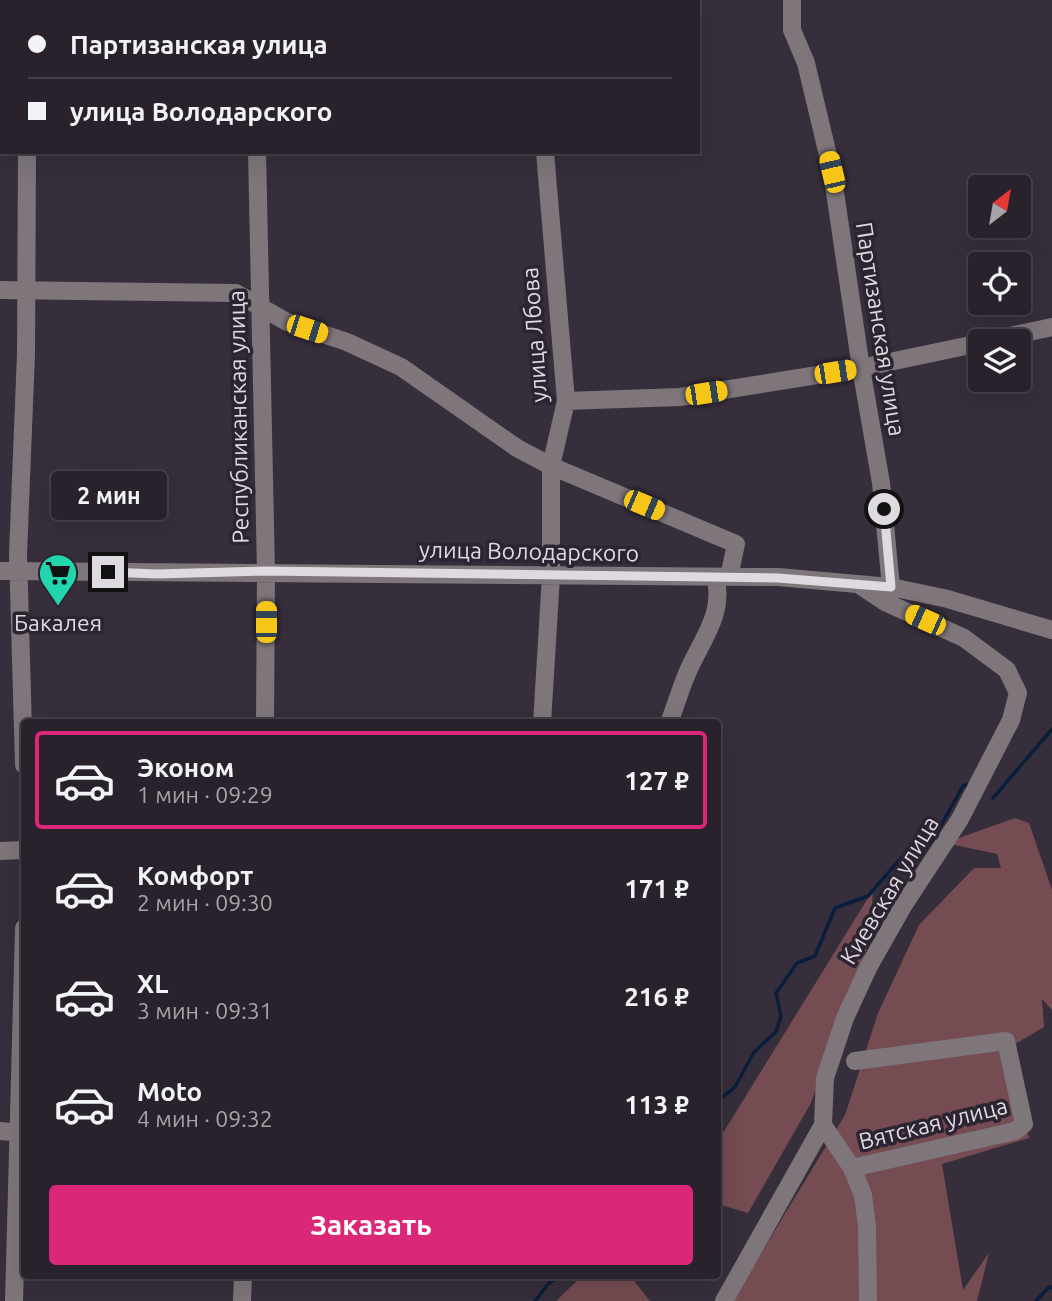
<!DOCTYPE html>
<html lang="ru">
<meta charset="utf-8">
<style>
body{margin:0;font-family:Ubuntu,sans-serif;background:#352f38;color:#f1f3f6;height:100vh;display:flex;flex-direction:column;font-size:26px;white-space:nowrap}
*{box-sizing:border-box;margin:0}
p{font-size:23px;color:#a5a4a9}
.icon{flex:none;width:38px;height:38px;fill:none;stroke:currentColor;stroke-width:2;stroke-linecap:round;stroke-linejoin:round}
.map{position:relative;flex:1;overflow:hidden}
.drawer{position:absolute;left:21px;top:719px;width:700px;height:560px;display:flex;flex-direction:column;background:#29222c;border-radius:7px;box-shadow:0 7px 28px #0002,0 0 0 2px #453f48}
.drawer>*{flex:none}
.top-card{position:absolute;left:0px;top:0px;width:700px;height:154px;box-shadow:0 7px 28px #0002,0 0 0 2px #453f48;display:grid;align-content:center;height:154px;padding:0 28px;background:#29222c}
.needle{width:46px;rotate:31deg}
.tools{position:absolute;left:968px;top:175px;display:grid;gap:14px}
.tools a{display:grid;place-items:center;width:63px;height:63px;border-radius:7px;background:#29222c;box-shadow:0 7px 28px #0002,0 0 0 2px #453f48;font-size:35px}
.end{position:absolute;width:32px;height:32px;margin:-16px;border:9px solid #dfd9e2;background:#111;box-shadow:0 0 0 4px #111}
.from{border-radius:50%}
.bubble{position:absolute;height:49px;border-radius:7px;background:#29222c;box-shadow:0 7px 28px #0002,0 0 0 2px #453f48;font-size:23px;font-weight:600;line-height:49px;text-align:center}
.car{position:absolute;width:21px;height:42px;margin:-21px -10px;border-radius:9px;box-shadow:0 0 5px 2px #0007;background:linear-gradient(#f5c518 24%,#345 0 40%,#f5c518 0 76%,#345 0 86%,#f5c518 0)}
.top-card b{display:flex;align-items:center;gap:24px;height:66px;font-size:26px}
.top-card b+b{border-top:2px solid #453f48}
.top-card i{width:18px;height:18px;background:#f1f3f6}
ul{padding:12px 0 0;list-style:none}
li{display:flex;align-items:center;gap:21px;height:98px;margin:0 14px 10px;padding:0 14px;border:4px solid transparent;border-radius:7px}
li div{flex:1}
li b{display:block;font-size:26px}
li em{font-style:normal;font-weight:600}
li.current{border-color:#db2777}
li>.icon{width:63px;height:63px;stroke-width:1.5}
.action{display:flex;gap:14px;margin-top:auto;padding:14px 28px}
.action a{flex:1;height:80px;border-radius:7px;background:#db2777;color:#fff;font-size:28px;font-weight:600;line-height:80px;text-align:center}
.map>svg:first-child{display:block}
.green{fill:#744c52}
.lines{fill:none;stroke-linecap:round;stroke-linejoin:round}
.stream{stroke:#091e3c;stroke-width:3.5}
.minor{stroke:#7e767b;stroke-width:18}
.route{stroke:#dfd9e2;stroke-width:9}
.labels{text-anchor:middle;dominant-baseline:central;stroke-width:7;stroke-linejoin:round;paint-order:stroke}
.street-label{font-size:23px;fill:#dfd9e2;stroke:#2d2431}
.poi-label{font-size:23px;fill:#dfd9e2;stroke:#2d2431}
</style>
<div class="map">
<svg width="1052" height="1301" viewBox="0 0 1052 1301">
<rect width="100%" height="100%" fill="#372e3b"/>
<path class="green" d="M1015 818 1029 823 1052 890V1010L1042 999 1044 1027 1005 1050 1029 1138 942 1164 963 1290 989 1253 977 1301H732L845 1115 878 1013 919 925 974 868H1001L997 854 945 843Z
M873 890 870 940 811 1103 748 1213 718 1204V1141Z
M582 1276H634L632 1278 650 1301H556Z"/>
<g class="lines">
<path class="stream" d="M993 798 1052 729
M718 1101 735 1087 754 1052 776 1032 781 1016 776 993 797 963 815 956 835 908 868 896 902 857 921 852 934 838 963 786 971 784
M535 1301 549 1283 560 1276
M1036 1301 1048 1288 1052 1287"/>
<path class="minor" d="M252 0 253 2
M532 0V2
M792 0V30L806 63 832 172 861 368 881 483 891 587
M28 2V0
M257 152 266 571 265 723
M0 290 236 293 287 322 347 342 401 367 517 448 551 466 736 544 729 577
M987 341 1052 327
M566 401 680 397 861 368 980 343
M0 571 778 577 891 587 948 599 1052 630
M861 586 885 602 964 638 1007 670 1018 693 1011 720 960 819 903 906 869 966 845 1018 825 1078 823 1125 852 1168 863 1195 867 1226 868 1301
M542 723 551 576V466L566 401 545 152
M669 723C675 707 680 691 686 676 699 643 726 614 715 577
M24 765 18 554 26 354 27 152
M0 851 24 850
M0 1131 24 1133
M852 1168 1015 1131 1024 1124 1006 1041 855 1061
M14 1301 24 928
M242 1301 243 1276
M724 1301 823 1125"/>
</g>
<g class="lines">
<path class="route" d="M108 572 157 574 266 571 778 578 891 587 884 509"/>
</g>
<defs>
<g id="supermarket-pin" transform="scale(2.0125)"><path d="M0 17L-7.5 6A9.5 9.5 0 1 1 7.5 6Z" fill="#21d5af" stroke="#2d2431"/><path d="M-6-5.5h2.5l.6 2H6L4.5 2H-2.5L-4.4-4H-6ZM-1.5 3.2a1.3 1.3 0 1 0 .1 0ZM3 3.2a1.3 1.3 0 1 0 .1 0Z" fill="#111"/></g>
</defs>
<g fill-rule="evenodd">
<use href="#supermarket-pin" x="58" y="573"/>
</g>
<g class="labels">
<g class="street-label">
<text transform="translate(881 329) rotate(81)">Партизанская улица</text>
<text transform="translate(534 335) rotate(-94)">улица Лбова</text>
<text transform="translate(238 417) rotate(-91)">Республиканская улица</text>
<text transform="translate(529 551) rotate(1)">улица Володарского</text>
<text transform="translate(889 890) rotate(-59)">Киевская улица</text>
<text transform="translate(933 1123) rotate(-14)">Вятская улица</text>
</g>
<g class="poi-label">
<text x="58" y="622">Бакалея</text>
</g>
</g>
</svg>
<div class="tools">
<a><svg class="needle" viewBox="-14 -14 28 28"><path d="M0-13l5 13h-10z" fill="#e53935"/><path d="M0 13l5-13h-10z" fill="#a5a4a9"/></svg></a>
<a><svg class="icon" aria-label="locate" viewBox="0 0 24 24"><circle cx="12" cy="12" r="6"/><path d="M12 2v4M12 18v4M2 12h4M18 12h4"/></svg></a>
<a><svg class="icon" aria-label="layers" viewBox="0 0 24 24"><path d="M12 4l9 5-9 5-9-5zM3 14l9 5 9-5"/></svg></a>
</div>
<i class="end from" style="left:884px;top:509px"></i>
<i class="end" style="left:108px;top:572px"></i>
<div class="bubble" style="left:51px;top:471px;width:116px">2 мин</div>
<i class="car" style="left:832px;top:172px;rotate:347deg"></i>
<i class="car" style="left:307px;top:329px;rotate:108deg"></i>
<i class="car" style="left:835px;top:372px;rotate:81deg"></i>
<i class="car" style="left:706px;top:393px;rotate:81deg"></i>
<i class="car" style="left:644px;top:505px;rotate:113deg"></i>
<i class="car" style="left:925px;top:620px;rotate:294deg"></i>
<i class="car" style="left:266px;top:622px;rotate:0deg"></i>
<div class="top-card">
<b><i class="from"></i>Партизанская улица</b>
<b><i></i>улица Володарского</b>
</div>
<section class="drawer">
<ul>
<li class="current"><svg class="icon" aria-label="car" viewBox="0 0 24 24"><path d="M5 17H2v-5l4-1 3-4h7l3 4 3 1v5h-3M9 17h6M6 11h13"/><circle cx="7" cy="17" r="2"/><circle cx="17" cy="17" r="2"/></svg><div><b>Эконом</b><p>1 мин · 09:29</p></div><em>127 ₽</em></li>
<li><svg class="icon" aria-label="car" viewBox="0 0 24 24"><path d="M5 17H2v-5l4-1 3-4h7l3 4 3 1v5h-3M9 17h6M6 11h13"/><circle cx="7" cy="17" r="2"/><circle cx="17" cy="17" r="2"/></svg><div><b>Комфорт</b><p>2 мин · 09:30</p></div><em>171 ₽</em></li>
<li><svg class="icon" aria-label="car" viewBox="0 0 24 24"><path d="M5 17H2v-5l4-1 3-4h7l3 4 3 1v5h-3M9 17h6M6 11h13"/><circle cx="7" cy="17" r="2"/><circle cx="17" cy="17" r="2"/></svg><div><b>XL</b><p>3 мин · 09:31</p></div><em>216 ₽</em></li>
<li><svg class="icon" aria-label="car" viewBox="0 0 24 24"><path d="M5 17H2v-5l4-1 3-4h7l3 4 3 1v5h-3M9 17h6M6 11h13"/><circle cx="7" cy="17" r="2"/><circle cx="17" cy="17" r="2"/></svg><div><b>Moto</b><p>4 мин · 09:32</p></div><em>113 ₽</em></li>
</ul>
<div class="action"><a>Заказать</a></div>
</section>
</div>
